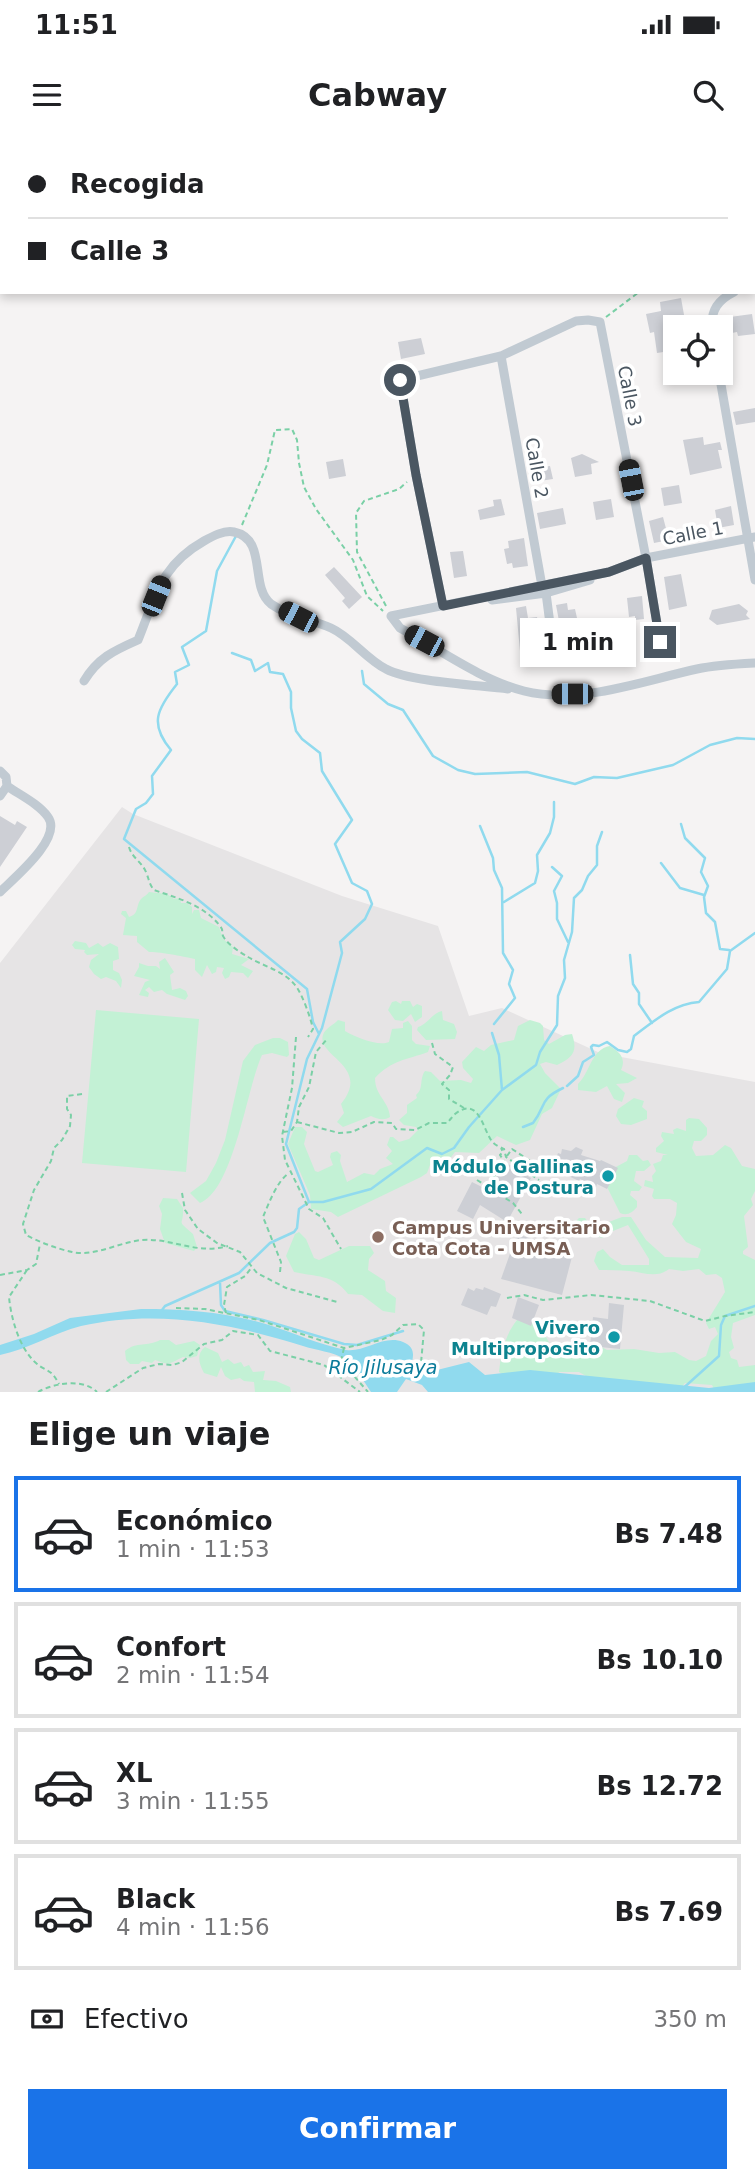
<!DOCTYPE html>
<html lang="es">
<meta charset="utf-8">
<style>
body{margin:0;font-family:"DejaVu Sans",sans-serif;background:#f6f6f6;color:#202124;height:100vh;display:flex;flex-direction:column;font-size:26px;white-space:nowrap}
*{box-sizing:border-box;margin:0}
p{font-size:23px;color:#757577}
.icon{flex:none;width:38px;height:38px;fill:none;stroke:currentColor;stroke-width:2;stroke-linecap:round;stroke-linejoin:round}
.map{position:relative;height:1252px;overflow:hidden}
.side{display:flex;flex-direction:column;background:#fff;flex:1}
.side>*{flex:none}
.banner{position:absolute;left:0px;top:0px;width:756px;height:154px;box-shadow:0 4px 10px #0003;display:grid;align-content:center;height:154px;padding:0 28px;background:#fff}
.fabs{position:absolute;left:663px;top:175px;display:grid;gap:14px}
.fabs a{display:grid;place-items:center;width:70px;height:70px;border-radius:0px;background:#fff;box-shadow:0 4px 10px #0003;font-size:35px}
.end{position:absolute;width:32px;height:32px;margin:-16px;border:9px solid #4a5661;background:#fff;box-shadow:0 0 0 4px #fff}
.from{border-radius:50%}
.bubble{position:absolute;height:49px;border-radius:0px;background:#fff;box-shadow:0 4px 10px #0003;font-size:23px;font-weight:700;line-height:49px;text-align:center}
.car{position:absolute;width:21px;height:42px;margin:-21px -10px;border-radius:9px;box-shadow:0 0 5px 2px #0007;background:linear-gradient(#222 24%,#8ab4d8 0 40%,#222 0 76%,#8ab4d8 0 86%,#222 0)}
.banner b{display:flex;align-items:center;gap:24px;height:66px;font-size:26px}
.banner b+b{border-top:2px solid #e0e0e0}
.banner i{width:18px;height:18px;background:#202124}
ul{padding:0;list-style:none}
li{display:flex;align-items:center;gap:21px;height:116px;margin:0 14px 10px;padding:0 14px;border:4px solid #e0e0e0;border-radius:0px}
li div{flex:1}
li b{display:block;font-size:26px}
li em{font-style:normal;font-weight:700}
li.selected{border-color:#1a73e8}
li>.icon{width:63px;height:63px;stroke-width:1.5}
h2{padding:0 28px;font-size:32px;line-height:84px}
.pay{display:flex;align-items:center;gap:18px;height:77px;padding:0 28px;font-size:26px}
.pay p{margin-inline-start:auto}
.action{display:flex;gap:14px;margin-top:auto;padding:14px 28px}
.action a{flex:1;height:80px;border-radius:0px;background:#1a73e8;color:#fff;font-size:28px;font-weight:700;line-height:80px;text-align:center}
.status{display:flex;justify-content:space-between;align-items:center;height:49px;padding:0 35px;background:#fff;direction:ltr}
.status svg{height:19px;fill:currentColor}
header{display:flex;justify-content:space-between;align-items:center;height:91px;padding:0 28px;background:#fff;font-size:32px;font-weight:700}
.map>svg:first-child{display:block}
.education{fill:#e6e4e5}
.green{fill:#c3f1d5}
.water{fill:#90daee}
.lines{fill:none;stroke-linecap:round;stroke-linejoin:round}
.stream{stroke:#90daee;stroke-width:2.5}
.building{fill:#cdcfd5}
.path{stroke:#7ad0a6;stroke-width:2;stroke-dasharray:5 3.5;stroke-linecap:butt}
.service{stroke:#c1cad2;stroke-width:4.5}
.minor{stroke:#c1cad2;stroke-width:9}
.route{stroke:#4a5661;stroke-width:9}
.culture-dot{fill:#0f9aa8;stroke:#fff;stroke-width:2.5}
.education-dot{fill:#8d6e63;stroke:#fff;stroke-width:2.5}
.labels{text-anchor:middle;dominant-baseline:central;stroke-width:7;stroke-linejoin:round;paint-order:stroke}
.street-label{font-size:18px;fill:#4a5661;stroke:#fff}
.culture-label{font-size:18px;font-weight:bold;fill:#0d838f;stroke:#fff;text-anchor:end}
.education-label{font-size:18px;font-weight:bold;fill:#785e54;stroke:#fff;text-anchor:start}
.water-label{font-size:19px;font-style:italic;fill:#0c7c9b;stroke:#fff}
</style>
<div class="status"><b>11:51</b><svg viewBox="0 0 49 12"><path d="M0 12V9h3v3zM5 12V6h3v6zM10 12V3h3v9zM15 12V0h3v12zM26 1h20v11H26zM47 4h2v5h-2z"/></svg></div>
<header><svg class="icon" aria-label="menu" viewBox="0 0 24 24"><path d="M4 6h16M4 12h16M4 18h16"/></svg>Cabway<svg class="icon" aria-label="search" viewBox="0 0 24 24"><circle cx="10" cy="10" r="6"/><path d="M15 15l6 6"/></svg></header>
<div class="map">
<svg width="755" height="1252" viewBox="0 0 755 1252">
<rect width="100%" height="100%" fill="#f5f3f3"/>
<path class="education" d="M122 667 133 674 342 756 438 786 469 876 502 868 600 913 755 942V1252H0V823Z"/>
<path class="green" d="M149 752 167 754 174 759 180 758 181 763H187L192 767V774L194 770H199L201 778 219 787 223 799 233 807 232 814 249 819 241 825 253 831 248 838 243 833 231 832 229 837 225 839 222 833 224 828 217 827 216 832 212 834 207 825 202 837 195 830V819C188 817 155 811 149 812L137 802V796L123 795 126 778 121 774 122 771H126L129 777C140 774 135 765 142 758 144 756 147 755 149 752Z
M75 801 86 803 89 808 98 803 103 807 110 803 118 807 119 819 113 821V830L119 833 122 840 121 848 116 841 106 837 101 839 94 834 89 827 91 820 99 814 87 815 84 812 85 810 75 809 72 805Z
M165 818 174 832 170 835 172 850 180 848 186 851 188 856 185 860 167 854 162 850 154 852 149 847 145 850 149 853 148 857 139 855 145 842 150 840 134 836 139 827V823L148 826H156L160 829 159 822Z
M396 861 401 864 402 861H410L413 867 417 864 422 866V877L415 882 411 874 403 881 395 880 388 870 392 862Z
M96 870 199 879 186 1032 82 1023Z
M442 871 443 880 454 884 457 892 455 899 426 900 417 890 418 887C428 884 432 873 442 871Z
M338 880 345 882V891C355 897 379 907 389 902L392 889 403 888V883L408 881 412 886V900L416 904 430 906 428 912C406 920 392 920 375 938 375 956 389 961 390 977 384 981 377 979 371 976L343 987 337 982 344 973 341 964C372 926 316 916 323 895 325 888 334 885 338 880Z
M530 880 540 883 543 886 544 900 549 904 565 895 572 894C578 912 573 917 557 925L546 922 540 924 545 933 561 949 552 968 542 974 530 1000 516 1005 497 996 479 1013 455 1012 445 1025H430L427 1033 421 1037 338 1077 331 1072 311 1069 310 1055 288 1004 295 987H302L307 992 304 1004 315 1031 318 1032 333 1025 330 1017 331 1013 337 1011 341 1015 340 1021 347 1042 364 1033 374 1035 380 1029 393 1024 386 1018 392 1011 387 1005 390 997H393L399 1002 409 999 418 990 416 987 404 985 399 980 407 973V965L417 958 416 955C424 949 419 939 425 931L431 932 440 941 461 940 471 943 473 939 463 928 462 922 476 907 484 911 491 905 514 900 518 886Z
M273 898H280L288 902 289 915 287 917 272 913 262 915C247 947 234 1050 200 1063L190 1053 206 1041 216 1023 225 1000 243 921 255 905Z
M610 906C621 913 626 919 621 930L637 938 628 943 616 944 625 953 622 962 614 959 607 946 596 952 578 950V944C590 933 591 909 610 906Z
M634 958 644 961 642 967 647 971V979L631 985 621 984 616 976 618 969Z
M689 978 699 979 707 988V995L701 1001H694L692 1008 696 1016 713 1015 725 1005 731 1008 742 1026 755 1029V1051L751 1059 753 1065 744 1076 748 1107 743 1111V1114L755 1120V1175L733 1183 731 1197 734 1208 729 1212 731 1218 737 1220 739 1227 755 1225V1252L715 1251 712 1245 685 1243 681 1248 595 1241 579 1232H560L554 1235 506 1236 499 1232C501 1213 505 1195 517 1180L528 1181 532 1178H537L539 1185 550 1204 568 1206 596 1204 607 1210 634 1209 659 1213 675 1212 689 1220 696 1221 706 1216 711 1201 718 1194 715 1187 709 1189 706 1183 725 1152 722 1138 716 1134 706 1135 699 1129 683 1131 669 1129C656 1139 644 1132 629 1131 619 1130 609 1130 599 1130L594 1121 597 1112 603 1109 610 1117 622 1125H649V1119L628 1085 608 1093 602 1098 589 1093 585 1086 579 1085 576 1081 579 1078H585L593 1088 622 1077H631L646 1100 665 1117 698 1118 701 1109 686 1102 672 1084 676 1075 677 1063 670 1059H654L652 1056 654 1049 644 1046 645 1040 653 1042 652 1036 656 1031 653 1024 661 1021 663 1015H668L656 1012V1008L664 1001 661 996 662 992 674 994 673 990 677 988 686 991V980Z
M629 1015H637L643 1021 648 1020 651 1025 644 1031H636L634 1041 642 1047 639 1051H631L630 1055 637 1061V1067C632 1073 627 1076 620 1073L607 1047 614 1028 627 1021Z
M163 1058 177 1059 183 1068C184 1088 175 1078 193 1094L197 1107 194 1111 165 1103 160 1089 162 1074 159 1066Z
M299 1092 306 1099 314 1118 319 1120 349 1106H370L374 1113 369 1119 368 1130 385 1141 386 1151 396 1158 395 1173 383 1171 362 1155 348 1154C333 1134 316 1137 294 1132L286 1116 295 1094Z
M160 1200H169L176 1205 194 1201 200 1205 197 1216 190 1218 183 1217C168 1224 171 1226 155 1220L152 1223 142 1221 139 1224H130L126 1220 125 1211C137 1201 147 1207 160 1200Z
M205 1207 218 1213 222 1222 228 1219 234 1224 241 1222 244 1227 249 1225 253 1232 265 1231 263 1240 276 1241 290 1247 291 1252H255L254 1242 244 1241 240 1238 231 1240 225 1236 221 1227 217 1237 204 1233C199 1224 196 1214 205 1207Z"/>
<path class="water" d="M141 1169C185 1169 227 1172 269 1185 294 1193 320 1205 346 1210 364 1213 384 1194 403 1202 416 1207 414 1217 410 1228L425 1233 469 1222 485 1235 530 1230 709 1248 755 1242V1252H428L422 1245 406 1239 397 1252H371C364 1242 355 1225 344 1219 334 1212 315 1210 303 1206 230 1183 157 1169 81 1186 53 1193 29 1209 0 1215V1205L34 1194 70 1178Z"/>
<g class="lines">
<path class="stream" d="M236 396 217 431 206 491 182 507 189 525 175 532 177 544C157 569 149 584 171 610L152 636 153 654 146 663 136 669 124 699 307 849 313 882 319 894
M232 513 251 520 255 531 268 523 270 532 283 534 291 552V568L296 591 302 599 320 613 322 631 352 680 335 704 352 743 367 751 372 764 365 779 340 802 342 813 322 888 307 919 286 1004 309 1062
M362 531 364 544 388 564 403 570 433 616 458 630 475 634 527 632 575 644 594 637 617 638 673 625 710 605 737 598 755 599
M681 684 685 698 705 718 701 732 708 746 704 757 706 773 715 782 720 809 729 810
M480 686 493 718 494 730 502 748 503 813 513 830 509 844 515 858 494 884
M661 723 680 748 704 755
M552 727 562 736 554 751 557 763V779L568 802
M504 762 535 743 538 731 537 715 550 693 554 677V662
M630 815 633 844 639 853V864L652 883
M492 893 499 915 502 950
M567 946 578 936 583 922 594 915 591 907 593 905 599 906 607 902 618 910 627 912 631 909 634 896C654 881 673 864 699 862L727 829 730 811 755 793
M523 987 533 983C547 965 538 960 563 948
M220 1143 221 1165 225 1171 263 1180 344 1204 357 1205 403 1191
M162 1170 165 1166 239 1133 270 1103 294 1092 297 1088 299 1069 309 1062H323L371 1049 427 1008 442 1014 454 1008 469 987 502 950 536 925 540 912 557 885 558 856 565 838 564 820 572 792 574 758 582 750 588 736 597 725V706L602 692
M679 1252 719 1216 721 1185 725 1176 755 1166"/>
</g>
<path class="building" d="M681 158 686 186 676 187V210L657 213 654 192 650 193 646 174 661 171 660 162Z
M752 174 755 194 738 196 737 192 732 193 730 177Z
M421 198 425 214 401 219 398 202Z
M755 268V282L736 285 733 272Z
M703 297 704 305 720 302 722 310H718L722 328 690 335 683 300Z
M582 314 599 322 591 324 592 334 575 337 571 318Z
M343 319 346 336 329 339 326 322Z
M550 326 553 339 533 342 531 329Z
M679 345 682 363 664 366 661 348Z
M501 359 505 375 480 380 478 370 494 366 493 360Z
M611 359 614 377 596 380 593 362Z
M731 366 734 385 718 388 715 370Z
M563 368 566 384 540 389 537 373Z
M663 377 669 400 654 403 649 381Z
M524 398 528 426 513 428 512 423 507 424 504 409 509 408 508 401Z
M463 411 467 436 454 438 450 412Z
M334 427 362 457 349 469 342 461 345 458 325 435Z
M681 434 687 466 669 470 664 437Z
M642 456 644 479 635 480V476L629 477 627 458Z
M567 463 568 470 575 469 577 478 559 481 556 465Z
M739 464 748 471 746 475 750 479 717 485 709 479 712 470Z
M526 466 528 478 537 477 544 507 520 511 516 468Z
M605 509 606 520 603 521V524L588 526 587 511Z
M0 676 15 685 17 681 27 687 0 727Z
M576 1007 583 1010 581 1015 600 1021 601 1020 618 1028 607 1049 597 1044 596 1047 580 1039 579 1041 560 1032 564 1023 555 1021 558 1013 561 1014 562 1009 571 1011Z
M505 1022 531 1038 507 1082 480 1065 473 1079 457 1071 472 1042 488 1050Z
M517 1094 573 1113 562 1155 501 1139Z
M484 1147 501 1154 496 1167 491 1166 487 1175 461 1165 468 1148 474 1151 476 1148 483 1150Z
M518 1157 539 1165 531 1186 512 1178Z
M609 1163 624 1165 620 1209 590 1206 593 1177 608 1179Z"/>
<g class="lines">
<path class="path" d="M754 117 755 116
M606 177 639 152
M242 385 267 325 275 290 292 289 297 300 299 323 304 347 316 369 353 420 367 456 383 471
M386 466 357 412 356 373 364 361 399 349 407 342
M129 707C132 718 142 722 146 732 149 739 149 744 154 750 177 758 204 765 220 786 224 791 221 790 223 796 227 804 241 813 248 817 263 826 284 831 295 845 302 853 311 879 313 889L308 897
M296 897 292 948 282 996 285 1020 309 1069 323 1078 341 1109
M432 903 435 914 453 927 450 935 442 944 449 950V959L464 968
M82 954 67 956V969L71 975 70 986 62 1000 54 1008 51 1021 34 1050 23 1084 26 1095C39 1102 58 1109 72 1112 94 1117 120 1102 142 1100 174 1098 196 1115 228 1106
M297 982 339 993 352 992 374 982 392 983 396 989 415 990 429 983H447C450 980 452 977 455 974 478 956 482 986 491 1000 494 1005 500 1007 504 1009L506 1017 539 1040
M283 992 291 991 297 982 299 967 309 947 316 912 328 898
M507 1016 512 1009 538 1026 533 1037
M477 1040 513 1063 522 1074
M488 1046 504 1021 500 1015 503 1012 501 1008
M182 1053 185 1070 198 1089 217 1103 240 1112 257 1133 286 1148 337 1162
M27 1130 9 1157C11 1178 19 1208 36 1223 47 1233 50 1227 59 1244
M280 1132 281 1122 263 1077C269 1063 277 1041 289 1033
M0 1135 27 1130 36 1124 40 1104
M507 1158 524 1155 543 1160 591 1155 650 1161 705 1181 725 1176 755 1172
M176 1168 205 1169 259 1180 344 1208 381 1200 392 1195 403 1185 418 1184 424 1190 421 1223 426 1229
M226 1173 224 1165 227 1147 245 1136 252 1127
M344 1208 341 1221 368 1252
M38 1252C54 1243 83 1238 97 1252
M106 1252 143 1228 159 1224 173 1225 182 1222 204 1204 222 1200 233 1191 258 1195 270 1211 324 1225 360 1252"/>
<path class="service" d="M0 4 2 6"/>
<path class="minor" d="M80 2 82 0
M104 2 106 0
M0 85 2 84
M0 112 2 110
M754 144H755
M712 187C711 170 718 160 734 152
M501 216 542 446
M719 233 755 440
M755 397 646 418 609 432 391 476 400 488C439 509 481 540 524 551 580 565 642 541 697 529 716 525 736 524 755 523
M546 453 553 507
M492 460 546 453 590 440
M443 466 416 335 400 240 501 216 576 181 588 180 600 182 646 418 660 501
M84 541C98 518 113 511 138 500 156 456 160 426 204 401 213 396 224 390 234 392 268 399 249 447 271 464 289 477 311 479 331 488 351 497 366 519 386 529 410 542 478 545 508 549
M0 631 6 637 7 646
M0 656 7 646
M0 752C14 738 63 698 48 677 39 664 20 655 7 646"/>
</g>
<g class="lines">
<path class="route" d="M400 240 416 335 443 466 609 432 646 418 660 502"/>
</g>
<g class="culture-dot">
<circle cx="608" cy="1036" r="7"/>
<circle cx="614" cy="1197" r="7"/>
</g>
<circle class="education-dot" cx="378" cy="1097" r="7"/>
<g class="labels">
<g class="street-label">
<text transform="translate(630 256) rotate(79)">Calle 3</text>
<text transform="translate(537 328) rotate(80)">Calle 2</text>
<text transform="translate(693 393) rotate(-11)">Calle 1</text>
</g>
<g class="culture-label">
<text x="594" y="1026">Módulo Gallinas<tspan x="594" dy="21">de Postura</tspan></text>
<text x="600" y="1187">Vivero<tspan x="600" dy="21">Multiproposito</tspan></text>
</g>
<g class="education-label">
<text x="392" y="1087">Campus Universitario<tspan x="392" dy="21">Cota Cota - UMSA</tspan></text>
</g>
<g class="water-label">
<text x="383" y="1227">Río Jilusaya</text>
</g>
</g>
</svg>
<div class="fabs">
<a><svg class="icon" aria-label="locate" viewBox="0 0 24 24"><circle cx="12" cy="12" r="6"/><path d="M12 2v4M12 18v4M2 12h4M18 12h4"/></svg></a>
</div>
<i class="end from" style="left:400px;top:240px"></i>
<i class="end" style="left:660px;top:502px"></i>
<div class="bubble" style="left:520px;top:478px;width:116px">1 min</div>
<i class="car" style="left:631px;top:340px;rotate:349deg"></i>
<i class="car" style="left:156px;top:456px;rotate:22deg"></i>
<i class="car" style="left:298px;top:477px;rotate:297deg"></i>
<i class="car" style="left:424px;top:501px;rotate:298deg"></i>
<i class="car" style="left:572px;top:554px;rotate:270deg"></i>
<div class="banner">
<b><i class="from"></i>Recogida</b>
<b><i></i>Calle 3</b>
</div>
</div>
<section class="side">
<h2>Elige un viaje</h2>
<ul>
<li class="selected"><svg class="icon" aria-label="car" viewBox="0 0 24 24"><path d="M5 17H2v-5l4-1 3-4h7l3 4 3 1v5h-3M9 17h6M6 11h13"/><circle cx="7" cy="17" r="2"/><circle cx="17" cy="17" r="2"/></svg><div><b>Económico</b><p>1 min · 11:53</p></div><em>Bs 7.48</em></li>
<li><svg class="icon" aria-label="car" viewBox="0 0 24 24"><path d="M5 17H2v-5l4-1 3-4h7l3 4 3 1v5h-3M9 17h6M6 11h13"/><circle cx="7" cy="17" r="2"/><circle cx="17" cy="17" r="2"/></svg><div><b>Confort</b><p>2 min · 11:54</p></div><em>Bs 10.10</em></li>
<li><svg class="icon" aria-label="car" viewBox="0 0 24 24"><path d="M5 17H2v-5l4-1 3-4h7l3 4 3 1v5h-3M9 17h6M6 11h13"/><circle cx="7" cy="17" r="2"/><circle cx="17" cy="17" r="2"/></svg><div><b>XL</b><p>3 min · 11:55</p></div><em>Bs 12.72</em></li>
<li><svg class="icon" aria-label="car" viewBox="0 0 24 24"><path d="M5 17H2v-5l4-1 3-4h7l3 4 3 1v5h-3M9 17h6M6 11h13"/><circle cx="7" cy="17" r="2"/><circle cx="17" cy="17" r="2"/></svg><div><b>Black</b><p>4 min · 11:56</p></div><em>Bs 7.69</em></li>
</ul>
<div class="pay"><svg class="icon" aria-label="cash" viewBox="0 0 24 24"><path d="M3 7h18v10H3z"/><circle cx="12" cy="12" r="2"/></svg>Efectivo<p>350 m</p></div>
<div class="action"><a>Confirmar</a></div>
</section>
